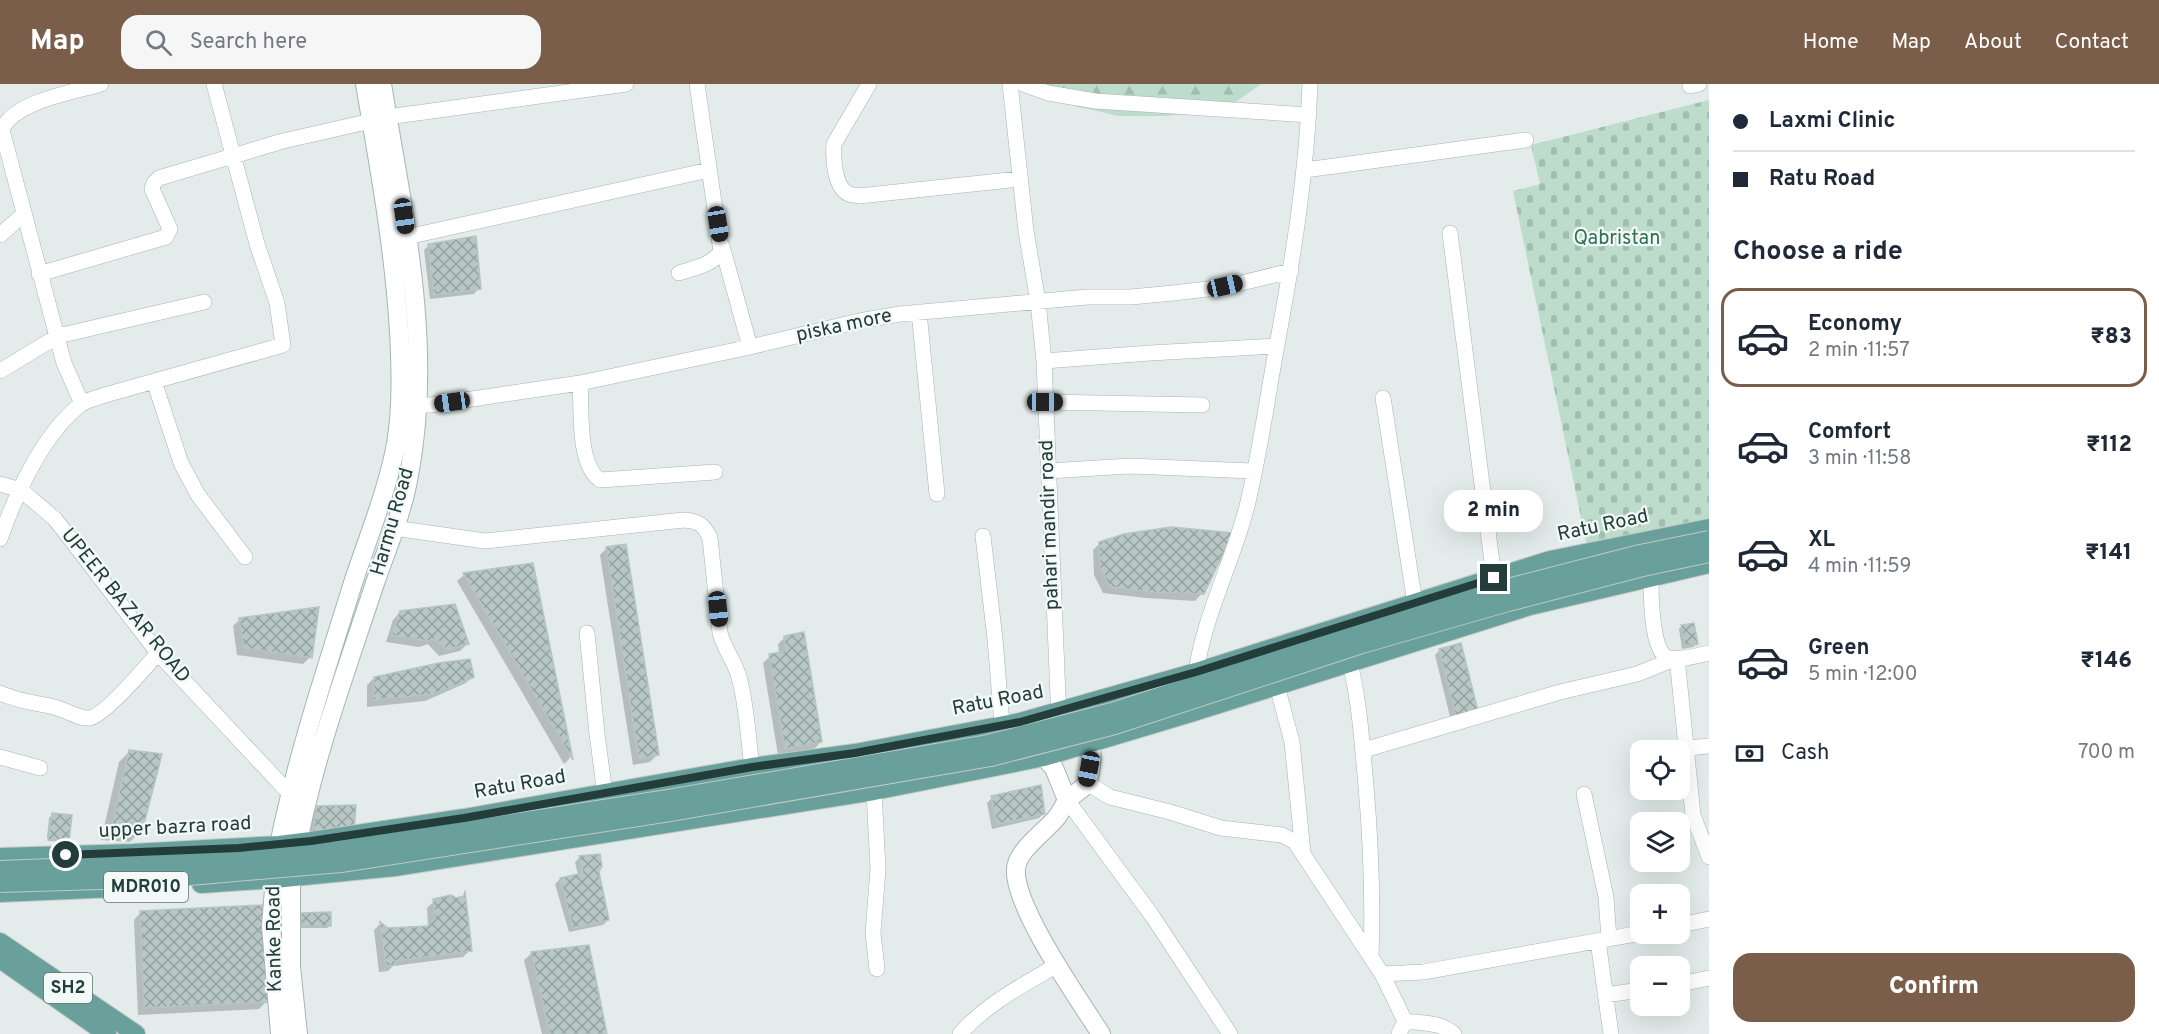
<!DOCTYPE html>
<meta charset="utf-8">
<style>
body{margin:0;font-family:Overpass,sans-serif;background:#f6f6f7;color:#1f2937;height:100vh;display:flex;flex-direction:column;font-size:22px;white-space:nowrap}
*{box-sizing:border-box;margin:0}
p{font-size:20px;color:#747a83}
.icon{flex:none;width:33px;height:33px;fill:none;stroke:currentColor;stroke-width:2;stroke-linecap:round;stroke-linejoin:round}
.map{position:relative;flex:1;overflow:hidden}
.details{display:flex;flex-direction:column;background:#fff;width:450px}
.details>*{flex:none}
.banner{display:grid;align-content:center;height:132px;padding:0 24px;background:#fff}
.controls{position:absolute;left:1630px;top:656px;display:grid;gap:12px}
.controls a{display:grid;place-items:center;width:60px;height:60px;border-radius:12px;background:#fff;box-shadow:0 6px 24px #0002;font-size:30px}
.end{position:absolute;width:27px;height:27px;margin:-14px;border:8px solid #233d3b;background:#fff;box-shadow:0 0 0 3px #fff}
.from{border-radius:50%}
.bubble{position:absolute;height:42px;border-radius:18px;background:#fff;box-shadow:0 6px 24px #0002;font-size:20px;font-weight:800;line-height:42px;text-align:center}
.car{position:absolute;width:18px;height:36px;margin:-18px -9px;border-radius:8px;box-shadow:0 0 4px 2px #0007;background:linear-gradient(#222 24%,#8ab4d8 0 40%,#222 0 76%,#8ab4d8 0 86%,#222 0)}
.banner b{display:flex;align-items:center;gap:21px;height:57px;font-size:22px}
.banner b+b{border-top:2px solid #e0e1e3}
.banner i{width:15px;height:15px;background:#1f2937}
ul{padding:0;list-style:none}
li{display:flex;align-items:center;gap:18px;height:99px;margin:0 12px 9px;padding:0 12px;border:3px solid transparent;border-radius:18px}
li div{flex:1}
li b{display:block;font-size:22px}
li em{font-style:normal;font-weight:800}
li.on{border-color:#7b5e4a}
li>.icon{width:54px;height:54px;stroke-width:1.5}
h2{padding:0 24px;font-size:27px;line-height:72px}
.pay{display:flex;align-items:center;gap:15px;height:66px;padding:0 24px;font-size:22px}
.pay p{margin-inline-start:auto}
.cta{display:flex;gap:12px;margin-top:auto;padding:12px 24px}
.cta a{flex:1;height:69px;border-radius:18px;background:#7b5e4a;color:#fff;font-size:24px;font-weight:800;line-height:69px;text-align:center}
header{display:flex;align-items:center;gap:36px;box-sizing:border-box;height:84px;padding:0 30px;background:#7b5e4a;color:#fff}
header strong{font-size:28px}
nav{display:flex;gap:33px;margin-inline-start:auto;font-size:21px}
.search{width:420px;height:54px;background:#f6f6f7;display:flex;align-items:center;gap:15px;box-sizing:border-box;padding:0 21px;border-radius:18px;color:#747a83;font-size:22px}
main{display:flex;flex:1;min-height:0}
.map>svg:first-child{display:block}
.forest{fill:url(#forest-firs)}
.cemetery{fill:url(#cemetery-stones)}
.shadow{fill:#0003}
.building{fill:url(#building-cross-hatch);stroke:#b5c6c2;stroke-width:1.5}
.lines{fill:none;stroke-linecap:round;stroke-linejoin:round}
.minor-casing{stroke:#a6b4b2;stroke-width:16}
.tertiary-casing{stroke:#a6b4b2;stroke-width:20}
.secondary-casing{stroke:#a2b7b4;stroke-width:20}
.primary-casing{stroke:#c1c9c8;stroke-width:20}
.minor{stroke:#fff;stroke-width:15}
.tertiary{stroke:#fff;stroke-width:18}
.secondary{stroke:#fff;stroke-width:18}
.primary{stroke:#69a09c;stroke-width:18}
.primary-bridge-casing{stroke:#c1c9c8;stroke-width:20;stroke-linecap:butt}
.primary-bridge{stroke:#69a09c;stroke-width:18}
.route{stroke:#233d3b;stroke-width:8}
.labels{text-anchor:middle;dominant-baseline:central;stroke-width:4.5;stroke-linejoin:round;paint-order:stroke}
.shield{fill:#f3f9f7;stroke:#617573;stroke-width:1.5}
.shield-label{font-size:18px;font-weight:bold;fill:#233d3b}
.park-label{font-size:20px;fill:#2f7256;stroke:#f3f9f7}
.street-label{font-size:20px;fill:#233d3b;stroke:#f3f9f7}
</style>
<header>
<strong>Map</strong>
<div class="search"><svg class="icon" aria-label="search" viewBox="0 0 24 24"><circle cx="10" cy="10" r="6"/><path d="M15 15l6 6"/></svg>Search here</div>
<nav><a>Home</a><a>Map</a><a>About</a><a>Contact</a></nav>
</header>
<main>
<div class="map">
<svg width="1709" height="950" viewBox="0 0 1709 950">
<defs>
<pattern id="forest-firs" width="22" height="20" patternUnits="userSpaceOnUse" patternTransform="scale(1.5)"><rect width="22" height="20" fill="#bddccb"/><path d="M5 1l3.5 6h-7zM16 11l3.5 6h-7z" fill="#a2beaf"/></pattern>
<pattern id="cemetery-stones" width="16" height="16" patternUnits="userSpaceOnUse" patternTransform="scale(1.5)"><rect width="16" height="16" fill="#bddccb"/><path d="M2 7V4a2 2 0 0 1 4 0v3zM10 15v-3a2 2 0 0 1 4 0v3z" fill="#a2beaf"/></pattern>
<pattern id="building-cross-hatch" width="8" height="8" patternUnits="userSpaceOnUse" patternTransform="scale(1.5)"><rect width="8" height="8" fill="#b8c7c3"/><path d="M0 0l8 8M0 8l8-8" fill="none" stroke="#95a3a0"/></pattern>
</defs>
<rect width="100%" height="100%" fill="#e3ecea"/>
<path class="forest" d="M1020 0H1261L1227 24 1167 32H1118L1067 20Z"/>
<path class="cemetery" d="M1709 16V437L1587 462 1513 107 1540 100 1531 61Z"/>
<path class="shadow" d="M429 161 479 204 474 210 430 215 424 166Z
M1100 459 1202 509 1195 517 1146 514 1103 509 1094 491 1093 466Z
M607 464 657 671 650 678 633 681 600 471Z
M532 481 570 674 564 680 457 497 464 491Z
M400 528 467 560 460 567 439 572 428 560 419 563 386 558 393 536Z
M240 535 310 573 303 580 237 571 233 542Z
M1682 542 1696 560 1693 563 1682 565 1679 545Z
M785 553 821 658 814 665 778 671 763 579 770 572 779 570 778 560Z
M1440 566 1476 627 1451 637 1435 571Z
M473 592 466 599 425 617 367 623V601L374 594Z
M129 668 140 747 130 758 101 756 119 678Z
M992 714 1044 729 1039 734 992 745 987 719Z
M317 723H354L308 755 312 728Z
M52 731 67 756 47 754 49 734Z
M580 773 597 787 608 836 603 841 569 848 555 800 560 795 578 791 575 778Z
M434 817 470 866 463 873 393 882 388 887 379 888 374 846 380 840 387 846 428 842 427 824Z
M140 829 266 918 259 925 138 931 134 836Z
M301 830 330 841 327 844H298V833Z
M588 862 606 950H542L524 876 531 870Z"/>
<path class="building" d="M476 152 481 205 434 211 428 160Z
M1171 443 1233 449 1204 510 1154 508 1110 503 1100 483 1099 458 1124 450Z
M626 460 659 671 639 675 606 463Z
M533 479 573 676 463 489Z
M455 520 469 560 447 566 435 554 427 557 392 551 400 527Z
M319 523 312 574 244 564 239 534Z
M1694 539 1698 560 1685 562 1681 541Z
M804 548 822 658 785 665 769 570 786 567 784 552Z
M1461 559 1478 627 1456 633 1439 565Z
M470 575 474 593 459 600 433 610 373 616 374 593 439 579Z
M129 666 162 670 142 748 111 746Z
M1041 701 1045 730 997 740 991 712Z
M356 721 354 749 312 751 317 722Z
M52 729 72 731 69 758 48 756Z
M600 770 602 782 599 788 609 836 573 844 560 794 583 789 579 772Z
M465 807 472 867 395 877 397 881 386 882 380 838 388 844 428 842 435 834 433 815 451 811 456 814 464 812Z
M263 821 268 918 144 924 140 827Z
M331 828V842H301V829Z
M589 861 607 950H550L531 868Z"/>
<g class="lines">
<g class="minor-casing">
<path id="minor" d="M869 0 834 60C833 73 834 104 849 110 850 111 857 111 859 112L1019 95
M1010 0 1026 147 1038 218 1044 277 1059 636
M1023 0 1048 9 1095 17 1309 31
M1690 2 1699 0
M388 33 626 0
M1305 86 1526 56
M1450 149 1494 494
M0 151 24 130
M407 153 709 86
M722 162 750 263
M679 189C694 184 713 181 721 167L697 0
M39 190 166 153 170 145 152 105 154 99 159 94 283 57 371 37
M919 228 937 410
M1044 277 1150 269 1277 262
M0 287 58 252 204 218
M154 297 181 379 198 411 245 473
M580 299C582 325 577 380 600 396L715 388
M1383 314 1415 519
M1045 318 1202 321
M82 320 64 279 2 46C12 18 74 8 101 0
M406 321H431L580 299 750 263 859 237 900 230 1087 213H1131L1173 209 1225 203 1291 187
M1048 387 1130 382 1253 387
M0 400 21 406 55 435 158 569 290 710
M394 444 485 457 684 436C699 437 704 441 710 454L720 549C724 565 735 578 739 593 747 622 748 654 752 683
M983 452 995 555 1002 640 1005 652
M0 455C16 410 42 351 80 321 86 316 97 314 105 311L283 261 277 219 257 160 214 0
M1651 492C1651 508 1651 567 1667 573 1678 578 1698 571 1709 569
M587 549 597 650 605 710
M1350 579C1360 621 1362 660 1366 702 1371 760 1373 816 1371 874
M1195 596C1202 535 1232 481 1247 422 1260 369 1267 315 1277 261 1293 174 1307 89 1310 0
M1277 602 1292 658 1303 769
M0 609C17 617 36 619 54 623 66 626 79 635 90 634 105 631 146 583 158 569
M1687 664 1709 662
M1364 666 1560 608 1637 590 1677 574 1693 731 1709 773
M0 673 40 684
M1087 699 1110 713 1170 728 1221 744 1282 751 1295 758 1382 890 1405 937 1399 950
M874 707 878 785 873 849 877 885
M1584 710 1606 813 1609 855
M1067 716 1153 833 1230 950
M1680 841 1709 835
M1598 857 1611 950
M1382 890 1423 888 1641 849
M1680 900 1709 894
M1605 911 1641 906
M1405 937C1422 939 1441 938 1454 950
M960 950C986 920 1023 901 1057 881"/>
</g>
<g class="tertiary-casing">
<path id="tertiary" d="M1091 658C1092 669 1092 689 1087 699 1083 706 1072 710 1067 717 1063 722 1061 728 1057 733 1046 747 1017 766 1016 785 1013 822 1080 917 1101 950
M1044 673 1054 684 1067 716
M276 781 271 842 280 950
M291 794V883L298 950"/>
</g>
<g class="secondary-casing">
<path id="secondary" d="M279 761C297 672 326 586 353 499 368 453 387 408 396 360 402 323 401 285 399 247 394 164 379 82 365 0
M295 773C312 679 345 590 375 499 387 464 403 428 409 391 434 261 403 129 382 0"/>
</g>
<g class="primary-casing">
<path id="primary" d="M0 773 133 769 279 761 311 757 464 734 752 683 855 669 1020 638 1196 588 1550 476 1709 444
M201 800 274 795 395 783 874 707 1044 673 1191 629 1530 522 1709 480
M0 809 140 803
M0 858 136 950
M0 875 107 950"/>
</g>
<use href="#minor" class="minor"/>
<use href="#tertiary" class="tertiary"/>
<use href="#secondary" class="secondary"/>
<use href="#primary" class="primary"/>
<g class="primary-bridge-casing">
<path id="primary-bridge" d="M0 786 156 780 339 766 668 715 988 660 1112 628 1359 548 1504 505 1640 470 1709 456
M0 799 167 794 341 779 670 728 991 673 1115 641 1362 560 1508 518 1643 483 1709 469"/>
</g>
<use href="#primary-bridge" class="primary-bridge"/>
</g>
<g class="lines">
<path class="route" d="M66 771 239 764 311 757 464 734 752 683 855 669 1020 638 1196 588 1494 494"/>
</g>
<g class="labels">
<g class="shield">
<rect x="104" y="788" width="84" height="30" rx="4.5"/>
<rect x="44" y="889" width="48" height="30" rx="4.5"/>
</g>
<g class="shield-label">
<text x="146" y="803">MDR010</text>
<text x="68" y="904">SH2</text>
</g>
<g class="park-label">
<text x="1617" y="155">Qabristan</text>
</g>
<g class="street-label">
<text transform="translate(844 242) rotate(-12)">piska more</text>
<text transform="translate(393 438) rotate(-74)">Harmu Road</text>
<text transform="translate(1050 441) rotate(-92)">pahari mandir road</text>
<text transform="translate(1603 442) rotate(-12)">Ratu Road</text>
<text transform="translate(125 522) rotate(51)">UPEER BAZAR ROAD</text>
<text transform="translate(998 617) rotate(-11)">Ratu Road</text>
<text transform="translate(520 701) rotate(-10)">Ratu Road</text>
<text transform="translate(175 744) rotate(-3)">upper bazra road</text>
<text transform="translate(275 855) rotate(-91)">Kanke Road</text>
</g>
</g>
</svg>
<div class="controls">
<a><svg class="icon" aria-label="locate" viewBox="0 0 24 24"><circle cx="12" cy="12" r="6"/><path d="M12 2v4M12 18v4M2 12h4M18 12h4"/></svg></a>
<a><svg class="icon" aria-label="layers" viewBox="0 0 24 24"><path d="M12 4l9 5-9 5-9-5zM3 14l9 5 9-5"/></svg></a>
<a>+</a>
<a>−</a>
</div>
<i class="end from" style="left:66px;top:771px"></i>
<i class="end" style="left:1494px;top:494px"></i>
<div class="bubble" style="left:1444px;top:406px;width:99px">2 min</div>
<i class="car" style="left:404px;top:132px;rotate:172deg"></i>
<i class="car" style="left:718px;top:140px;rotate:171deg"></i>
<i class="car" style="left:1225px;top:202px;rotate:77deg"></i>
<i class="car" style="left:452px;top:318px;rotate:262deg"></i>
<i class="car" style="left:1045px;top:318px;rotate:90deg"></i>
<i class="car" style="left:718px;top:525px;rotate:174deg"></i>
<i class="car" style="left:1089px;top:685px;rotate:191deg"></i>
</div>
<section class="details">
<div class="banner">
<b><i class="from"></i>Laxmi Clinic</b>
<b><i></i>Ratu Road</b>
</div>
<h2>Choose a ride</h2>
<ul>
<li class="on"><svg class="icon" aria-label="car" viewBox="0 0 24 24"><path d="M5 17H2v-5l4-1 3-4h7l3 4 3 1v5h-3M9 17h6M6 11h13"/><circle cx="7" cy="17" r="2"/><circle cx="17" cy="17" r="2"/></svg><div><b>Economy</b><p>2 min · 11:57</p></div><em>₹83</em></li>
<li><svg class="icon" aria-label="car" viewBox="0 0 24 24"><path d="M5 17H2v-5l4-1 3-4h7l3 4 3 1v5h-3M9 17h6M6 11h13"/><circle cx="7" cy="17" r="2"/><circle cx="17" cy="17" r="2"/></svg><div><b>Comfort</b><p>3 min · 11:58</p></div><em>₹112</em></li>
<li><svg class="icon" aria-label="car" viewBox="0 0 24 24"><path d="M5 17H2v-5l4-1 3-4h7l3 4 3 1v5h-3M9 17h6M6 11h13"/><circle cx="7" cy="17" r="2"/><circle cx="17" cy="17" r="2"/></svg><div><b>XL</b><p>4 min · 11:59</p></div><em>₹141</em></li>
<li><svg class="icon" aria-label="car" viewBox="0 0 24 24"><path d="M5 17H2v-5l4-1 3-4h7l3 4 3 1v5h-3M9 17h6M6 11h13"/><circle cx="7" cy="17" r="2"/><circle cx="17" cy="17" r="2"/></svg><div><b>Green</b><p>5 min · 12:00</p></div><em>₹146</em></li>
</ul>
<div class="pay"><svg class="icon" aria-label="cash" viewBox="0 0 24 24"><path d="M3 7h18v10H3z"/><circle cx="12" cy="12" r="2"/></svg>Cash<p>700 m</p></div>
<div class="cta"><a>Confirm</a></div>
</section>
</main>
